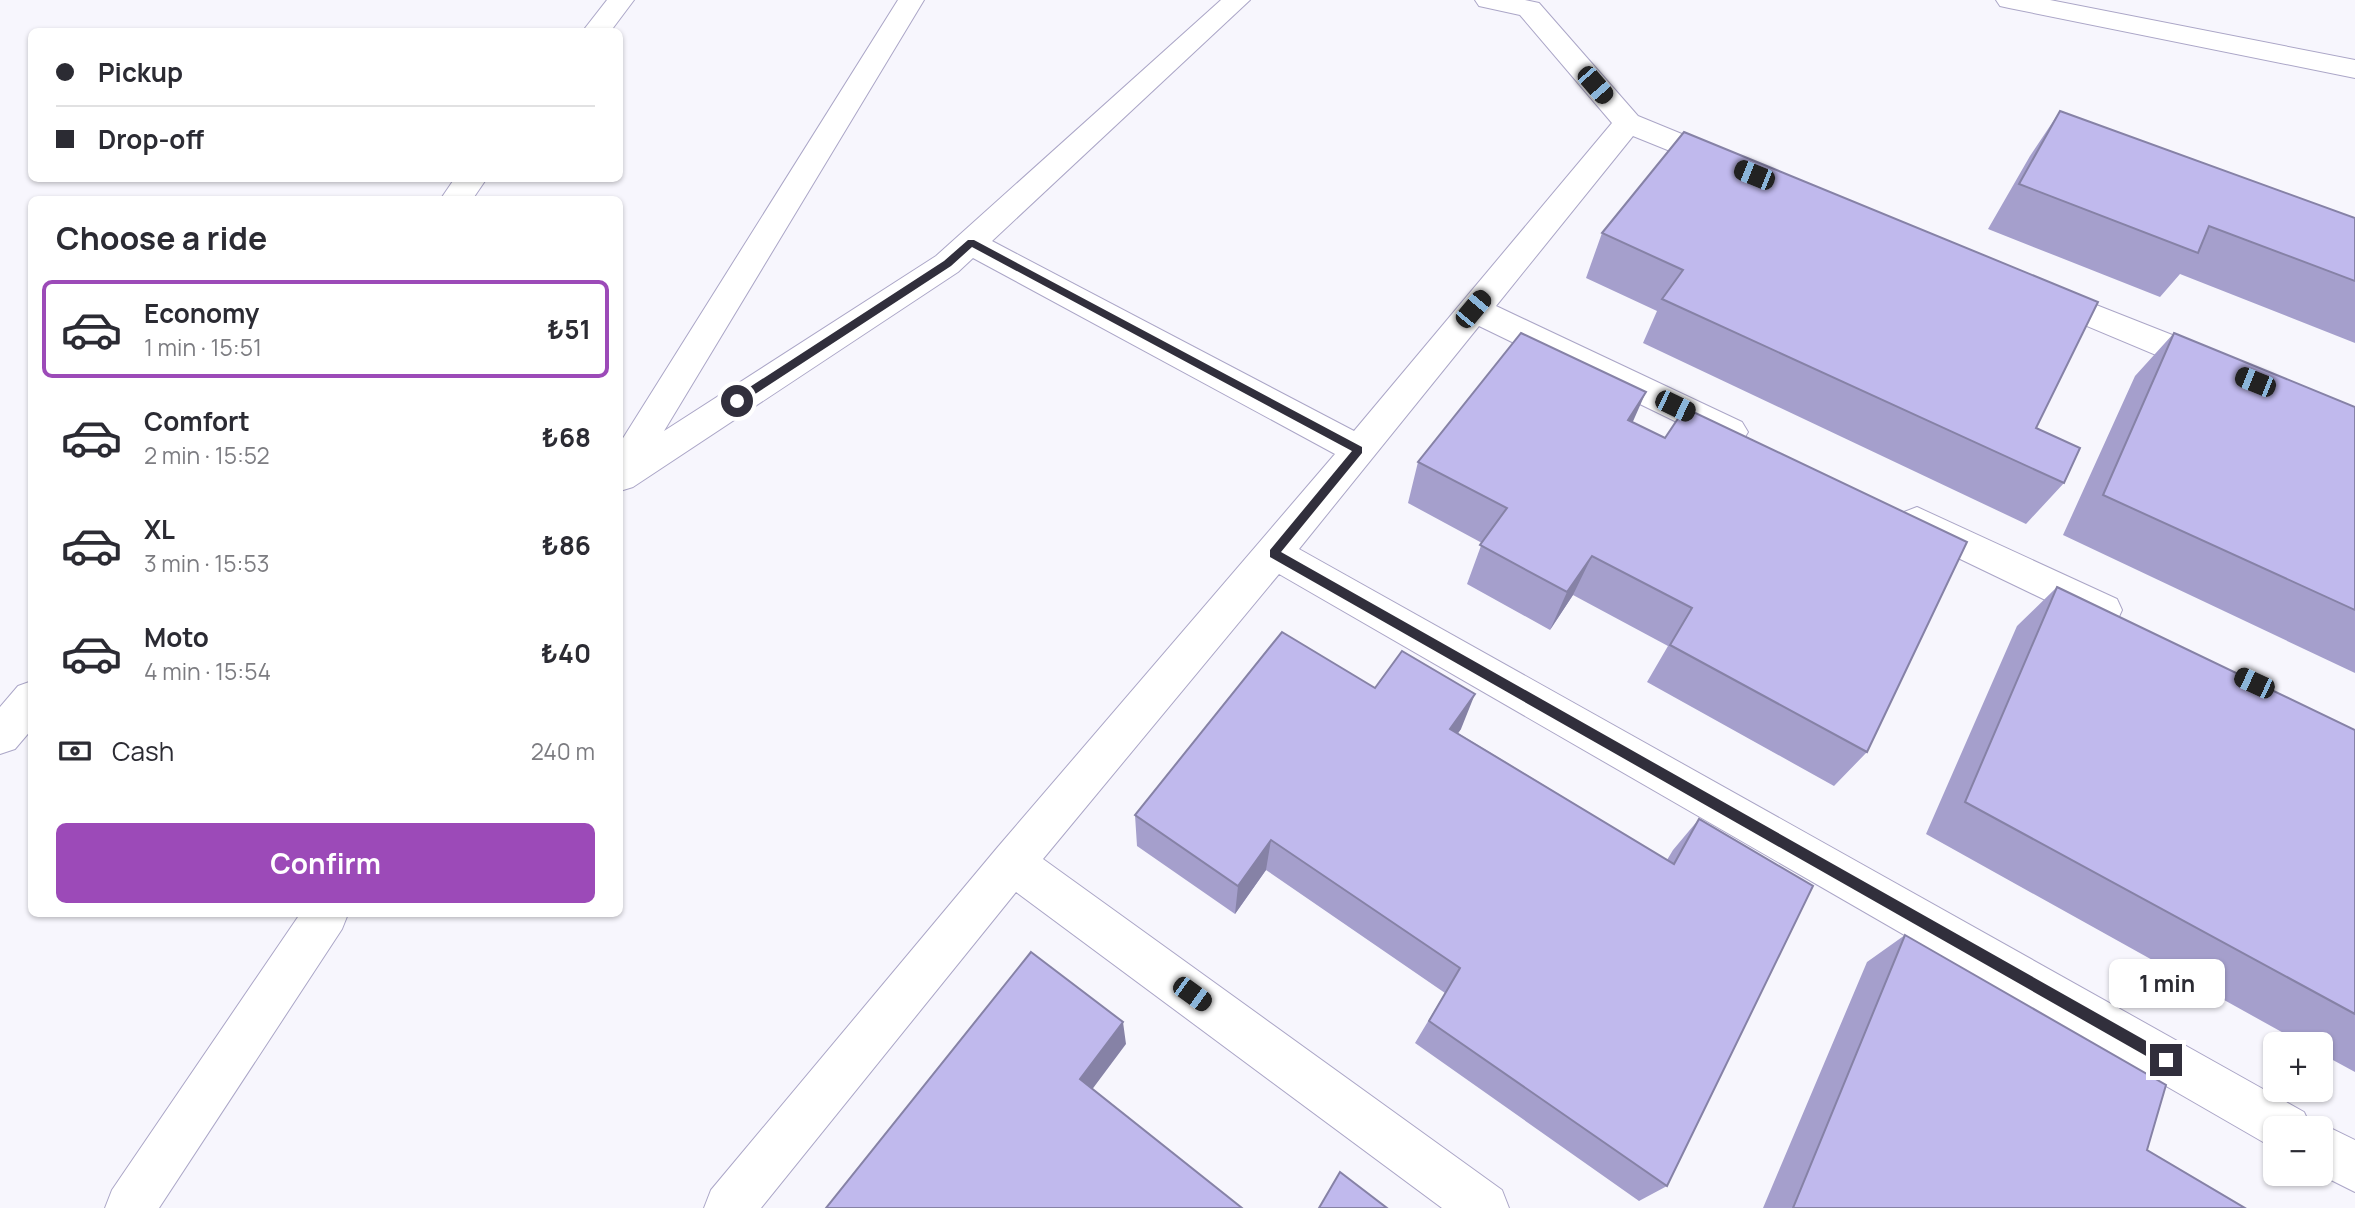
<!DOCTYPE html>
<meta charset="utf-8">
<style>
body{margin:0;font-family:Manrope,sans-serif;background:#f7f7f7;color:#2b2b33;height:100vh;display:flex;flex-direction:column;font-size:26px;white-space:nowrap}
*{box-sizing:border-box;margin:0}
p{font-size:23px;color:#7c7c81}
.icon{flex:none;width:38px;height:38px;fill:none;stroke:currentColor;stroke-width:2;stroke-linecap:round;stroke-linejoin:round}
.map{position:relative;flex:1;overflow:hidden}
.panel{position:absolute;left:28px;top:196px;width:595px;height:721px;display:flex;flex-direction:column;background:#fff;border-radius:10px;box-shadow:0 2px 5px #0004}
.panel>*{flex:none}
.guide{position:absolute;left:28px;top:28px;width:595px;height:154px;border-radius:10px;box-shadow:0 2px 5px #0004;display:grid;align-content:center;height:154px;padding:0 28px;background:#fff}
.controls{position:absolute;left:2263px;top:1032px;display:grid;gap:14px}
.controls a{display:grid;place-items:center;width:70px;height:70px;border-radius:10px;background:#fff;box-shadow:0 2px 5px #0004;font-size:35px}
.end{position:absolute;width:32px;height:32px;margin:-16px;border:9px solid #312f3c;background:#fff;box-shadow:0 0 0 4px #fff}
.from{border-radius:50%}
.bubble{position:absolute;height:49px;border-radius:10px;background:#fff;box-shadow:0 2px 5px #0004;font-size:23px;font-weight:700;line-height:49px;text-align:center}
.car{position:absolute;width:21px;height:42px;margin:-21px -10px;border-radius:9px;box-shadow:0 0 5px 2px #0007;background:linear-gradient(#222 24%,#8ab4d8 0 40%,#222 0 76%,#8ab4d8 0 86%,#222 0)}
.guide b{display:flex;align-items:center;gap:24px;height:66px;font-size:26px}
.guide b+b{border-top:2px solid #e1e1e2}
.guide i{width:18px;height:18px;background:#2b2b33}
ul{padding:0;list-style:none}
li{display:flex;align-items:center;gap:21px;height:98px;margin:0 14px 10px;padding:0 14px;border:4px solid transparent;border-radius:10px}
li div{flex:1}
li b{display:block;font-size:26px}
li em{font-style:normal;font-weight:700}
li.current{border-color:#9c4ab8}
li>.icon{width:63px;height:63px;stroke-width:1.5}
h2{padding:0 28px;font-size:32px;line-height:84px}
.pay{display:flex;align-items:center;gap:18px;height:77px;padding:0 28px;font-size:26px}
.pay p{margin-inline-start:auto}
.primary-button{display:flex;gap:14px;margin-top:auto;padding:14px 28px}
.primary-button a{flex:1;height:80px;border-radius:10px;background:#9c4ab8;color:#fff;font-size:28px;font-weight:700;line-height:80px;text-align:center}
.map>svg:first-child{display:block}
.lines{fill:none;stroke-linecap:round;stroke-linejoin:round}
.minor-casing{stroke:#aba6c7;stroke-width:2}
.minor{fill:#fff;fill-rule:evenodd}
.wall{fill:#a59fcc}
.shaded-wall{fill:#8682a6}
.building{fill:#c0b9ed;stroke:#8682a6;stroke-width:2}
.route{fill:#312f3c}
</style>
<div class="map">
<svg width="2355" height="1208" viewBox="0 0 2355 1208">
<rect width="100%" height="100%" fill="#f7f6fd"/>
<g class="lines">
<g class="minor-casing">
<path id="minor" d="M607 0H634L610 32H582Z
M898 0H924L664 431 936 256 1221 0H1250L992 241 1354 431 1612 123 1520 15 1479 6 1475 0H1525L1539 3 1638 116 1733 155 1737 162 1733 169 1722 172 1633 136 1496 306 1742 422 1748 432 1742 442 1730 445 1718 442 1479 326 1299 549 2304 1112 2311 1127 2320 1123 2355 1140V1192L2319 1174 2320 1129H2275V1148L2270 1146 1279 574 1043 859 1502 1190 1509 1208H1442L1016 892 761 1208H704L711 1190 997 848 1335 454 973 258 958 272 633 487 620 491V443Z
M1996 0H2050L2355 60V78L2009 8 2000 6Z
M455 178H487L472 200H440Z
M2043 284 2223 355 2228 364 2223 373 2211 376 2199 373 2032 303 2027 295 2032 287Z
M1917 507 2117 599 2122 610 2117 621 2103 626 2089 621 1904 532 1899 522 1904 512Z
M32 681V729L15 749 0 754V707L18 686Z
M300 914H348L342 929 159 1208H105L112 1190Z"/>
</g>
<use href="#minor" class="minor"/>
</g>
<path class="wall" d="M2060 111 2355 218V343L2180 274 2160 297 1988 229 2030 156Z
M1602 233 2036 428 2064 483 2026 524 1643 343 1657 311 1586 278Z
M2174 333 2355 407V673L2063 535 2135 376Z
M1633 422 1867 752 1834 786 1647 682 1668 646 1573 595 1550 630 1467 584 1482 543 1408 503 1418 462Z
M2057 587 2355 730V1072L2320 1053V1045H2305L1926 834 2017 626Z
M1461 729 1458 733 1667 860 1673 850 1699 819 1667 1186 1639 1201 1415 1043 1445 993 1266 870 1235 914 1137 846 1135 815Z
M1905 935 2147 1150 2245 1208H1763L1867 962Z"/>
<path class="shaded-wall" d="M1646 392 1627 435 1628 420Z
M1592 556 1573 595 1550 630 1567 592Z
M1475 694 1461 729 1437 763 1450 729Z
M1271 840 1266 870 1235 914 1238 886Z
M1123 1022 1126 1044 1085 1099 1080 1079Z"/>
<path class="building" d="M2060 111 2355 218V281L2209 226 2198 253 2019 184Z
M1684 132 2098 302 2036 428 2080 448 2064 483 1662 299 1683 270 1602 233Z
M1521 333 1646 392 1628 420 1665 438 1685 408 1967 542 1867 752 1670 645 1692 608 1592 556 1567 592 1480 545 1507 508 1418 462Z
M2174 333 2355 407V610L2103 495Z
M2057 587 2355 730V1014L1965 802Z
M1282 632 1375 688 1402 651 1475 694 1450 729 1674 864 1699 819 1813 886 1667 1186 1429 1021 1460 968 1271 840 1238 886 1135 815Z
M1905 935 2166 1085 2147 1150 2245 1208H1793Z
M1031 952 1123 1022 1080 1079 1242 1208H826Z
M1340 1172 1387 1208H1319Z"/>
<path class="route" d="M968 240H974L1362 447V453L1281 552 2171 1055V1065H2162L1270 557V550L1352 451 972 247 951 266 740 404H733V398L944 261Z"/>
</svg>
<div class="controls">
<a>+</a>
<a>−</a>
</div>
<i class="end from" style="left:737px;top:401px"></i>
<i class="end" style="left:2166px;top:1060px"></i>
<div class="bubble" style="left:2109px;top:959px;width:116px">1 min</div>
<i class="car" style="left:1595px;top:85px;rotate:139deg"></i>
<i class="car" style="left:1754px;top:175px;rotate:292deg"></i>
<i class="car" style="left:1473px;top:309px;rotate:40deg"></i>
<i class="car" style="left:2255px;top:382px;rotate:292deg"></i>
<i class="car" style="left:1675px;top:406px;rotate:116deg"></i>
<i class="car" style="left:2254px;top:683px;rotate:295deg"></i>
<i class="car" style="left:1192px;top:994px;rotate:126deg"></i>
<div class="guide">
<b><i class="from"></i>Pickup</b>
<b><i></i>Drop-off</b>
</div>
<section class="panel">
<h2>Choose a ride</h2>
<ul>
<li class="current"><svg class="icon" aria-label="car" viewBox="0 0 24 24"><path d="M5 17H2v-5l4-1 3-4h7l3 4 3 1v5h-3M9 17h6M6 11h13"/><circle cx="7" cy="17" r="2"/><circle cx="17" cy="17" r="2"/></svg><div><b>Economy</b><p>1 min · 15:51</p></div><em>₺51</em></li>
<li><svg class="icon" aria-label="car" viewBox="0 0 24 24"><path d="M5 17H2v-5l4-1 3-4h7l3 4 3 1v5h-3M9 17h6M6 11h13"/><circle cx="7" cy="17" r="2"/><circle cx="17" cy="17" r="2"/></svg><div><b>Comfort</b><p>2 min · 15:52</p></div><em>₺68</em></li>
<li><svg class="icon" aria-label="car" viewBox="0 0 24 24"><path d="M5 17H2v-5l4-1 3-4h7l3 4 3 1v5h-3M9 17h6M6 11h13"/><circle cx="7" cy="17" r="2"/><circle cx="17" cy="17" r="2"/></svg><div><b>XL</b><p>3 min · 15:53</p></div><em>₺86</em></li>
<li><svg class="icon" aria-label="car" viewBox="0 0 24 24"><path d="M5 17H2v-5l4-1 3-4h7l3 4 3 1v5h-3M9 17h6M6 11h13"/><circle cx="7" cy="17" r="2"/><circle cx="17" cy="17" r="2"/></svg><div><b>Moto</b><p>4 min · 15:54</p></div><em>₺40</em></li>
</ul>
<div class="pay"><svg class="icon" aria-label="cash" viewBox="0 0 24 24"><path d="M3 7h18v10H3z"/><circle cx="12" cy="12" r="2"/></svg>Cash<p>240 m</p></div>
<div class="primary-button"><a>Confirm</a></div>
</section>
</div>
